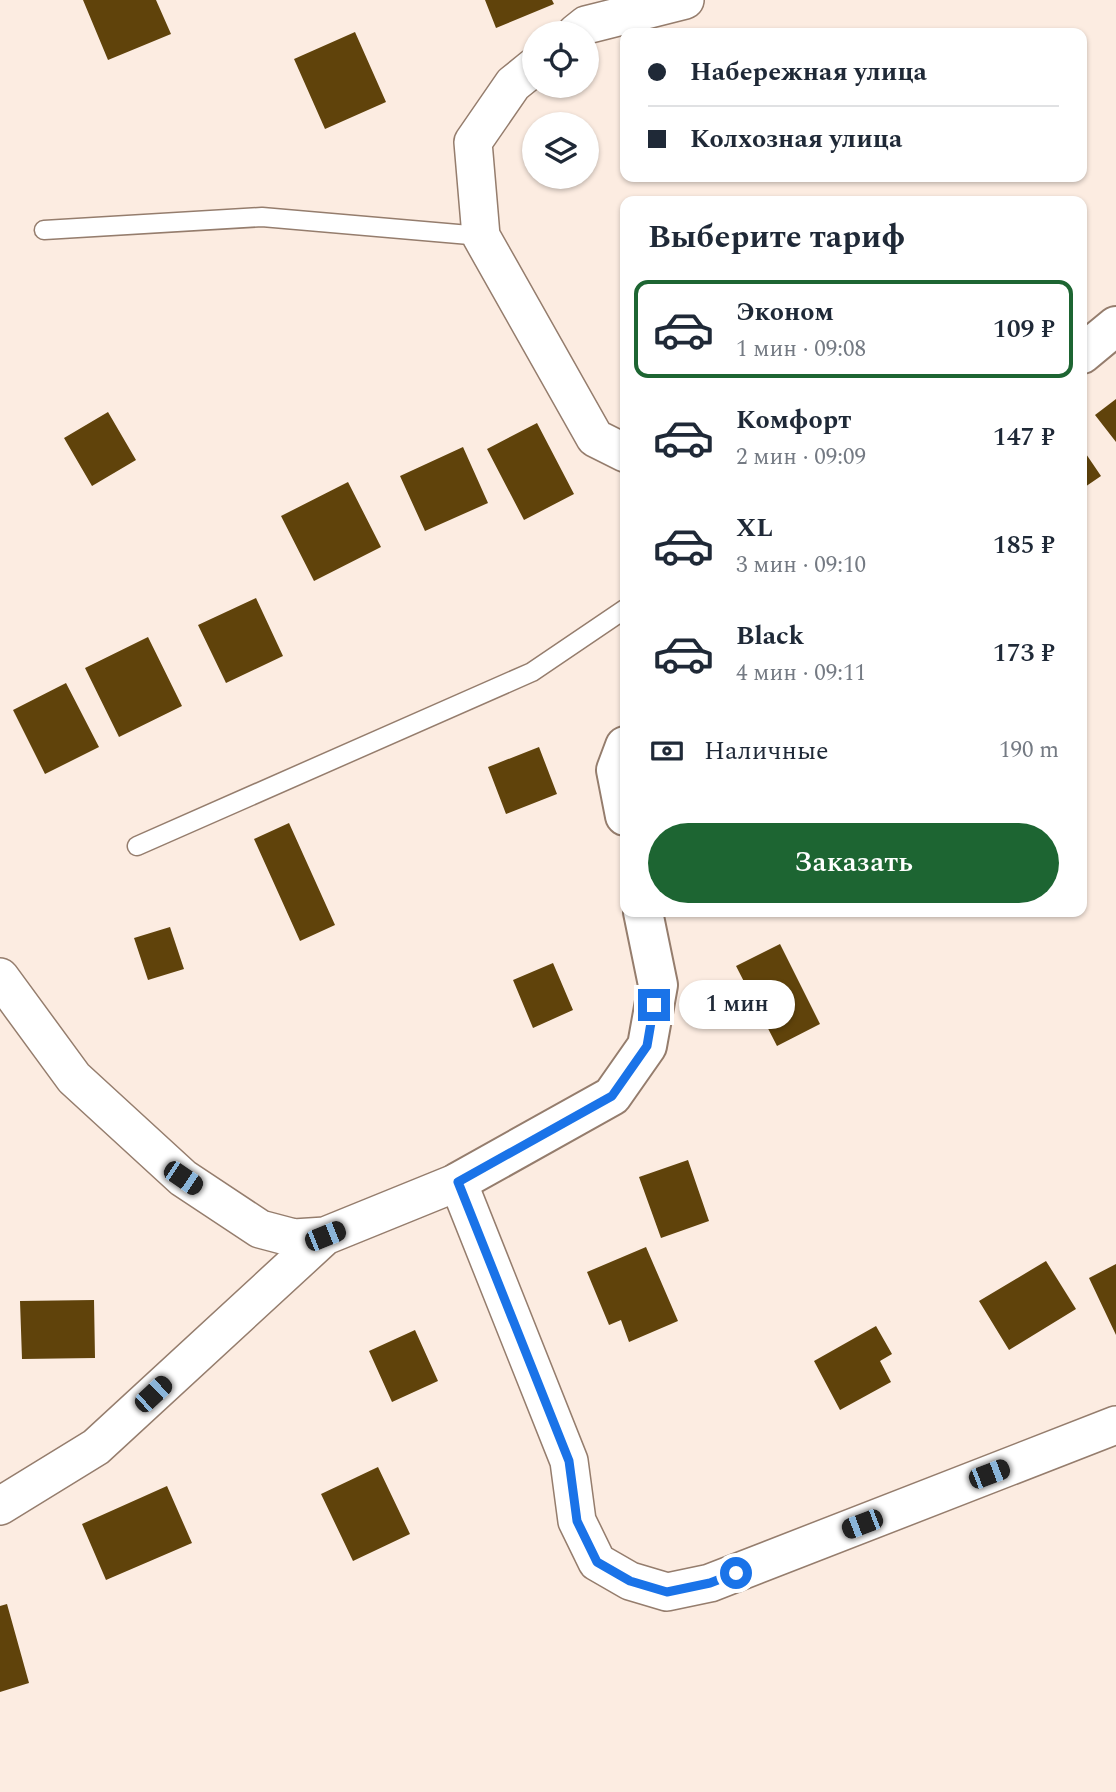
<!DOCTYPE html>
<html lang="ru">
<meta charset="utf-8">
<style>
body{margin:0;font-family:Spectral,serif;background:#f6f6f7;color:#1f2937;height:100vh;display:flex;flex-direction:column;font-size:26px;white-space:nowrap}
*{box-sizing:border-box;margin:0}
p{font-size:23px;color:#747a83}
.icon{flex:none;width:38px;height:38px;fill:none;stroke:currentColor;stroke-width:2;stroke-linecap:round;stroke-linejoin:round}
.map{position:relative;flex:1;overflow:hidden}
.panel{position:absolute;left:620px;top:196px;width:467px;height:721px;display:flex;flex-direction:column;background:#fff;border-radius:14px;box-shadow:0 2px 5px #0004}
.panel>*{flex:none}
.top-card{position:absolute;left:620px;top:28px;width:467px;height:154px;border-radius:14px;box-shadow:0 2px 5px #0004;display:grid;align-content:center;height:154px;padding:0 28px;background:#fff}
.tools{position:absolute;left:522px;top:21px;display:grid;gap:14px}
.tools a{display:grid;place-items:center;width:77px;height:77px;border-radius:50%;background:#fff;box-shadow:0 2px 5px #0004;font-size:35px}
.end{position:absolute;width:32px;height:32px;margin:-16px;border:9px solid #1a73e8;background:#fff;box-shadow:0 0 0 4px #fff}
.from{border-radius:50%}
.bubble{position:absolute;height:49px;border-radius:24px;background:#fff;box-shadow:0 2px 5px #0004;font-size:23px;font-weight:600;line-height:49px;text-align:center}
.car{position:absolute;width:21px;height:42px;margin:-21px -10px;border-radius:9px;box-shadow:0 0 5px 2px #0007;background:linear-gradient(#222 24%,#8ab4d8 0 40%,#222 0 76%,#8ab4d8 0 86%,#222 0)}
.top-card b{display:flex;align-items:center;gap:24px;height:66px;font-size:26px}
.top-card b+b{border-top:2px solid #e0e1e3}
.top-card i{width:18px;height:18px;background:#1f2937}
ul{padding:0;list-style:none}
li{display:flex;align-items:center;gap:21px;height:98px;margin:0 14px 10px;padding:0 14px;border:4px solid transparent;border-radius:14px}
li div{flex:1}
li b{display:block;font-size:26px}
li em{font-style:normal;font-weight:600}
li.on{border-color:#1d6532}
li>.icon{width:63px;height:63px;stroke-width:1.5}
h2{padding:0 28px;font-size:32px;line-height:84px}
.pay{display:flex;align-items:center;gap:18px;height:77px;padding:0 28px;font-size:26px}
.pay p{margin-inline-start:auto}
.cta{display:flex;gap:14px;margin-top:auto;padding:14px 28px}
.cta a{flex:1;height:80px;border-radius:42px;background:#1d6532;color:#fff;font-size:28px;font-weight:600;line-height:80px;text-align:center}
.map>svg:first-child{display:block}
.building{fill:#60430b}
.lines{fill:none;stroke-linecap:round;stroke-linejoin:round}
.service-casing{stroke:#957d6d;stroke-width:21}
.minor-casing{stroke:#957d6d;stroke-width:40}
.tertiary-casing{stroke:#957d6d;stroke-width:42}
.service{stroke:#fff;stroke-width:18}
.minor{stroke:#fff;stroke-width:37}
.tertiary{stroke:#fff;stroke-width:38}
.route{stroke:#1a73e8;stroke-width:9}
</style>
<div class="map">
<svg width="1116" height="1792" viewBox="0 0 1116 1792">
<rect width="100%" height="100%" fill="#fcece1"/>
<path class="building" d="M83 0H156L171 34 108 60Z
M485 0H552L554 4 496 28Z
M355 32 386 102 325 129 294 59Z
M1116 399V442L1095 415Z
M108 412 136 460 92 486 64 438Z
M537 423 574 494 524 520 487 449Z
M463 447 488 503 425 531 400 476Z
M1082 448 1101 476 1082 489Z
M348 482 381 547 314 581 281 516Z
M256 598 283 656 226 683 198 625Z
M148 637 182 706 119 737 85 668Z
M66 683 99 747 45 774 13 710Z
M539 747 557 794 506 814 488 767Z
M289 823 335 925 300 941 254 839Z
M170 927 184 969 148 980 134 938Z
M780 944 820 1024 777 1046 736 966Z
M553 963 573 1010 533 1028 513 980Z
M688 1160 709 1221 661 1238 639 1177Z
M646 1247 678 1321 629 1342 621 1320 609 1325 587 1272Z
M1046 1261 1076 1309 1009 1350 979 1301Z
M1116 1264V1335L1089 1278Z
M94 1300 95 1358 22 1359 20 1301Z
M876 1326 892 1354 880 1361 891 1382 840 1410 814 1361Z
M415 1330 438 1381 392 1402 369 1351Z
M378 1467 410 1534 353 1561 321 1494Z
M167 1486 192 1543 106 1580 82 1524Z
M7 1604 29 1683 0 1692V1606Z"/>
<g class="lines">
<g class="service-casing">
<path id="service" d="M44 230 262 217 481 236
M137 846 532 672 625 609"/>
</g>
<g class="minor-casing">
<path id="minor" d="M576 33 586 25 685 0
M534 67 513 84 473 142 481 236 595 438 625 453
M0 977 74 1078 183 1178 260 1229 294 1238 325 1236
M0 1506 96 1447 325 1236 458 1182 569 1461 577 1521 597 1562 630 1581 667 1592 710 1583 1116 1425"/>
</g>
<g class="tertiary-casing">
<path id="tertiary" d="M1082 354 1116 326
M625 746 616 770 625 816
M458 1182 612 1096 647 1046 658 985 643 912"/>
</g>
<use href="#service" class="service"/>
<use href="#minor" class="minor"/>
<use href="#tertiary" class="tertiary"/>
</g>
<g class="lines">
<path class="route" d="M654 1005 647 1046 612 1096 458 1182 569 1461 577 1521 597 1562 630 1581 667 1592 710 1583 736 1573"/>
</g>
</svg>
<div class="tools">
<a><svg class="icon" aria-label="locate" viewBox="0 0 24 24"><circle cx="12" cy="12" r="6"/><path d="M12 2v4M12 18v4M2 12h4M18 12h4"/></svg></a>
<a><svg class="icon" aria-label="layers" viewBox="0 0 24 24"><path d="M12 4l9 5-9 5-9-5zM3 14l9 5 9-5"/></svg></a>
</div>
<i class="end from" style="left:736px;top:1573px"></i>
<i class="end" style="left:654px;top:1005px"></i>
<div class="bubble" style="left:679px;top:980px;width:116px">1 мин</div>
<i class="car" style="left:183px;top:1178px;rotate:124deg"></i>
<i class="car" style="left:325px;top:1236px;rotate:68deg"></i>
<i class="car" style="left:153px;top:1394px;rotate:47deg"></i>
<i class="car" style="left:989px;top:1474px;rotate:69deg"></i>
<i class="car" style="left:862px;top:1524px;rotate:249deg"></i>
<div class="top-card">
<b><i class="from"></i>Набережная улица</b>
<b><i></i>Колхозная улица</b>
</div>
<section class="panel">
<h2>Выберите тариф</h2>
<ul>
<li class="on"><svg class="icon" aria-label="car" viewBox="0 0 24 24"><path d="M5 17H2v-5l4-1 3-4h7l3 4 3 1v5h-3M9 17h6M6 11h13"/><circle cx="7" cy="17" r="2"/><circle cx="17" cy="17" r="2"/></svg><div><b>Эконом</b><p>1 мин · 09:08</p></div><em>109 ₽</em></li>
<li><svg class="icon" aria-label="car" viewBox="0 0 24 24"><path d="M5 17H2v-5l4-1 3-4h7l3 4 3 1v5h-3M9 17h6M6 11h13"/><circle cx="7" cy="17" r="2"/><circle cx="17" cy="17" r="2"/></svg><div><b>Комфорт</b><p>2 мин · 09:09</p></div><em>147 ₽</em></li>
<li><svg class="icon" aria-label="car" viewBox="0 0 24 24"><path d="M5 17H2v-5l4-1 3-4h7l3 4 3 1v5h-3M9 17h6M6 11h13"/><circle cx="7" cy="17" r="2"/><circle cx="17" cy="17" r="2"/></svg><div><b>XL</b><p>3 мин · 09:10</p></div><em>185 ₽</em></li>
<li><svg class="icon" aria-label="car" viewBox="0 0 24 24"><path d="M5 17H2v-5l4-1 3-4h7l3 4 3 1v5h-3M9 17h6M6 11h13"/><circle cx="7" cy="17" r="2"/><circle cx="17" cy="17" r="2"/></svg><div><b>Black</b><p>4 мин · 09:11</p></div><em>173 ₽</em></li>
</ul>
<div class="pay"><svg class="icon" aria-label="cash" viewBox="0 0 24 24"><path d="M3 7h18v10H3z"/><circle cx="12" cy="12" r="2"/></svg>Наличные<p>190 m</p></div>
<div class="cta"><a>Заказать</a></div>
</section>
</div>
